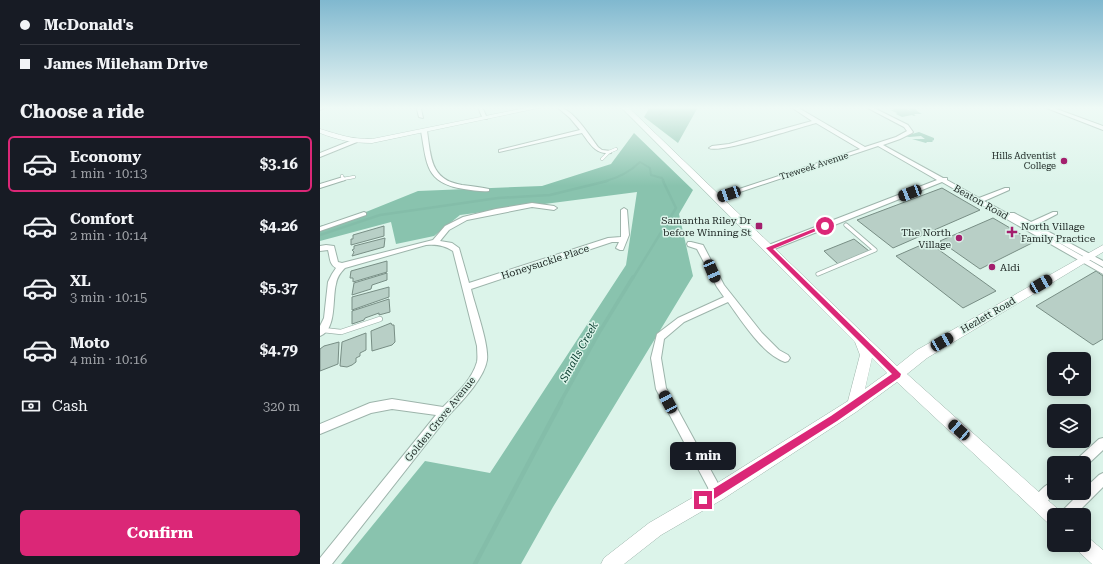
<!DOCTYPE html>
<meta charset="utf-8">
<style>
body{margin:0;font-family:"Roboto Serif",serif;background:#242831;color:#f1f3f6;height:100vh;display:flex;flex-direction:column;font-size:15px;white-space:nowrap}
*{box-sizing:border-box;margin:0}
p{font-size:13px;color:#9ea1a6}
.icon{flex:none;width:22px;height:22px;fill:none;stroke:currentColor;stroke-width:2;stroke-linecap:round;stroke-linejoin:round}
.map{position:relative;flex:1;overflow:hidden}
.drawer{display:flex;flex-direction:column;background:#171b24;width:320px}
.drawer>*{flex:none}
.guide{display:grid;align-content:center;height:88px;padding:0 20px;background:#171b24}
.tools{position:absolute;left:727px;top:352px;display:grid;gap:8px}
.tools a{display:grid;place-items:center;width:44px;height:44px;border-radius:6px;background:#171b24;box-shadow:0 2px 10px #0003;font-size:20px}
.end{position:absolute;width:18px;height:18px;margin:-9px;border:5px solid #db2777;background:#fff;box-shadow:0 0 0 2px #fff}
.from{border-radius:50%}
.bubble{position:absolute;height:28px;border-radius:6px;background:#171b24;box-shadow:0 2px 10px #0003;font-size:13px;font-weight:700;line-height:28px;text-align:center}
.car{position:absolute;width:12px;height:24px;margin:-12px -6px;border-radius:5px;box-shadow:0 0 3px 1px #0007;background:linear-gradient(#222 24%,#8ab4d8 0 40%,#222 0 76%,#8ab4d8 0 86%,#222 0)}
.guide b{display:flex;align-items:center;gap:14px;height:38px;font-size:15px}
.guide b+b{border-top:1px solid #363941}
.guide i{width:10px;height:10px;background:#f1f3f6}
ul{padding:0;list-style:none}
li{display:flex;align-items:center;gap:12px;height:56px;margin:0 8px 6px;padding:0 12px;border:2px solid transparent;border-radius:6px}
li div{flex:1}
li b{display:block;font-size:15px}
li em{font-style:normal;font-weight:700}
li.selected{border-color:#db2777}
li>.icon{width:36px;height:36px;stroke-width:1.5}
h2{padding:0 20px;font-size:18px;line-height:48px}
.pay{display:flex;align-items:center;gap:10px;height:44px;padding:0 20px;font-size:15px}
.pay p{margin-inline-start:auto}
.action{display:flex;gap:8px;margin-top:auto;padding:8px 20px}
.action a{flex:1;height:46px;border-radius:6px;background:#db2777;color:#fff;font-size:16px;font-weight:700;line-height:46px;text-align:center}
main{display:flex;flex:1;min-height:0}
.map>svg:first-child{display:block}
.forest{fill:#89c3ae}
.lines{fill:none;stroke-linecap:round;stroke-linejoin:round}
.stream-far3{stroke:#84bda9;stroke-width:2}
.stream-far2{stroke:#84bda9;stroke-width:2.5}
.stream-far1{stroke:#84bda9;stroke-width:3.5}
.stream{stroke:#84bda9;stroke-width:4.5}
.building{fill:#b8cfc6;stroke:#788e85}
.lane-far2-casing{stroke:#9db4ab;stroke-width:3.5}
.lane-far1-casing{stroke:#9db4ab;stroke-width:5}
.lane-casing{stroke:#9db4ab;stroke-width:6}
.street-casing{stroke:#9db4ab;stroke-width:2}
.secondary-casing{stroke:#9db4ab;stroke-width:1}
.lane-far2{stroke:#fff;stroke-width:2.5}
.lane-far1{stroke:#fff;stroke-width:3.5}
.lane{stroke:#fff;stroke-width:4.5}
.street{fill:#fff;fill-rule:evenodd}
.secondary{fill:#fff;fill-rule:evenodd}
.route{fill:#db2777}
.poi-dot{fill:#a31f6d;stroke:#dcf4ea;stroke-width:1.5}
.labels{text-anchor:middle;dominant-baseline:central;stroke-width:3;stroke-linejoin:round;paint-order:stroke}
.far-poi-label{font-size:9px;fill:#212a27;stroke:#dcf4ea;text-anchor:end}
.far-street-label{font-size:9px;fill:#212a27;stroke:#dcf4ea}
.street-label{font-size:10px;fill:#212a27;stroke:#dcf4ea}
.poi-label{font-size:10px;fill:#212a27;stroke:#dcf4ea;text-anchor:end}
.water-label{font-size:11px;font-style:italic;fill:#0d4032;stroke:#dcf4ea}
</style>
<main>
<section class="drawer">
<div class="guide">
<b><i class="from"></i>McDonald's</b>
<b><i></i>James Mileham Drive</b>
</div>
<h2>Choose a ride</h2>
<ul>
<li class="selected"><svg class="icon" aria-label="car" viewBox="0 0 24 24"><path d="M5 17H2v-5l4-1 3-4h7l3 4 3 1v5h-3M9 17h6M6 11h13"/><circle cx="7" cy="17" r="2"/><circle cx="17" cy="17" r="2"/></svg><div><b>Economy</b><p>1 min · 10:13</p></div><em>$3.16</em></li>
<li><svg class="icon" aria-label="car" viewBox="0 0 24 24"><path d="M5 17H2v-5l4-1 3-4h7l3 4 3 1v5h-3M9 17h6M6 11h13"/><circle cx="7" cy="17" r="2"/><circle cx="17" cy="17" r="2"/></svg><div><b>Comfort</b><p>2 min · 10:14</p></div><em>$4.26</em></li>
<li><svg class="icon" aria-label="car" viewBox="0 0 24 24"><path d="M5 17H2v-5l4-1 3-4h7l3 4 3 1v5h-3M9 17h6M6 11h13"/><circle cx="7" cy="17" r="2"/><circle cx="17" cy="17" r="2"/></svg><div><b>XL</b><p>3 min · 10:15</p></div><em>$5.37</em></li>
<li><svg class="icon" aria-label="car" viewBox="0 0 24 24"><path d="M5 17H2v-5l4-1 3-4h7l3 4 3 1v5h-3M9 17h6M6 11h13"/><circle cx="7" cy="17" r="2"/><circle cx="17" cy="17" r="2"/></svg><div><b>Moto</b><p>4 min · 10:16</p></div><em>$4.79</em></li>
</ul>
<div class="pay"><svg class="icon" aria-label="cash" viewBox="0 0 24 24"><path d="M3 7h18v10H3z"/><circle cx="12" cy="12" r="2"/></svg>Cash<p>320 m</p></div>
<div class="action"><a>Confirm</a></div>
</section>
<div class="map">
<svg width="783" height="564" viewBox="0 0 783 564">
<rect width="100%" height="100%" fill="#dcf4ea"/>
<path class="forest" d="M330 107H378L358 143 324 117Z
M571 107H579L581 109V107L591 111 586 107H595L597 111 602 114H595L594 115 596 116H594L592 115 582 117 576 114 577 113 570 110H574Z
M599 132 614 138V140L612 141 613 142H607L606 143 592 139H605L601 136 589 137 585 136Z
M314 133 373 190 359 214 373 276 233 507 201 564H21L105 461 170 473 306 265 317 192 140 215 114 236 76 244 71 222 0 241V226L31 218 98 191 222 186 291 164Z"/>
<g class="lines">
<path class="stream-far3" d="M339 115 352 107
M283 182C298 178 310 172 320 162L330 168 331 175 342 178 344 182"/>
<path class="stream-far2" d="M0 235 60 215 178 198 230 195 287 181
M313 278 356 208 343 181"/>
<path class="stream-far1" d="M240 403 280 331 313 277"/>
<path class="stream" d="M155 564 241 402"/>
</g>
<path class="building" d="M622 188 660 210 573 248 537 220Z
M673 218 714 242 660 269 620 241Z
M64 226V236L31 245V239H33V235Z
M65 238 64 247 32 256 34 252 32 250 34 249V246Z
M534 239 549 251 518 264 504 251Z
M608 242 676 291 643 308 576 256Z
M67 261V272L33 282V278H30L31 271Z
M776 271 783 276V339L773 345 716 306Z
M67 273V280L52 285 51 289 32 295 34 283Z
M69 287V297L32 310V297Z
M69 299 70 312 59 315V313L45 318 44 320 32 324V311Z
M71 323 72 325H74L75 342 72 345 52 351 51 331Z
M46 333V350L40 353V356L36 358V362L32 365 27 367 20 366 22 342Z
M19 342 18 364 0 371V349L4 346Z"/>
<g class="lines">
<g class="lane-far2-casing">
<path id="lane-far2" d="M282 159 289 152 296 149
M22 176 23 179 34 177"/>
</g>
<g class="lane-far1-casing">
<path id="lane-far1" d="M498 274 555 250 526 225"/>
</g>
<g class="lane-casing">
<path id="lane" d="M3 330 21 332 60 319"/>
</g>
<g class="street-casing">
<path id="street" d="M0 107H6L0 110Z
M98 107H103L101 109 103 118 99 117 97 109Z
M158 107H162L167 118V119H163Z
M237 107C252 107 269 135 278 147L282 150 291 151V153C276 155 270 144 262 133L179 152V150L260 130 250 118Z
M471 107H477L545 147 576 137 587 131 584 127 546 107H552L588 125 593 132 592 133 580 139 563 145 623 178H627V180L659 198 685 188H689V190L664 201 690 215V213H694L711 222 733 212H737V214L716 225 783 261V267L711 227 783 268V274L622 182 452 250H446L445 248 446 246 617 180 558 146 399 199H395V197L540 149 496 123C480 127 399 154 389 148L392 146 409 144 492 121Z
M724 107H731L783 126V130Z
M104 129 107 131C111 157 110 180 142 185 151 186 160 187 169 189V191C162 192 152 190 144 189 105 183 107 164 101 131Z
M35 139 38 141 37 142 0 157V153Z
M23 177 25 178V180L0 188V184Z
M212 203 234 206 237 208 234 210 212 207 147 220 129 230 120 241 132 243 139 248 149 283 288 238 301 237V210L304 208 307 210 309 235 303 250H300L296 248 299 242H292L151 289C155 306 169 344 167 360 164 379 141 402 129 415L12 564H0V558L116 415 72 409 51 413 0 434V424L50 403 72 399 123 407C136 394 152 380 157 362 158 357 157 351 157 346L133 251C124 245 116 244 106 245L25 268C20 273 17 277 16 284 12 298 17 330 0 336V326L4 318 8 282 12 274 16 268C9 264 10 257 8 250L0 251V246L6 245 14 246 18 262 22 263 113 240 125 226 143 217 176 209Z
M44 212 46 213V215L0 231V227Z
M368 242H371L383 245 404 285 442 333 459 350 468 355 470 358 468 361 465 362C442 354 422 321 408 302L364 322 344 339 341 358 346 388 401 489 403 493 401 497 397 499 393 497 336 389 331 358 337 334 358 318 404 297 397 287 377 249 368 246 367 244Z
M783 438V450L765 467H764V463H755L757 459 779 439Z
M783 473V487L755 515H740L742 511 760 493H764V489L779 475Z
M734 481V493H736L722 506 718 508 714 506 712 502C715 494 726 484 734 481Z"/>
</g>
<g class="secondary-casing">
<path id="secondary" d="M210 107H223L52 143C33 143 18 140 0 133V129C21 135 29 139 52 139Z
M301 107H308L577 366 597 350 783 245V252L607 358 587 374 740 511 742 515H734V526L728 523 577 382 536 412 403 499 341 535 304 564H281L284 558 329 523 391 487 528 401 540 355 535 342ZM552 358 567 373 545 389Z
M764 536 770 539 783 550V564H772L758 551 755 545H764Z"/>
</g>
<use href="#lane-far2" class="lane-far2"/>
<use href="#lane-far1" class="lane-far1"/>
<use href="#lane" class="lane"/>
<use href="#street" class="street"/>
<use href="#secondary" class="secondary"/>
</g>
<linearGradient id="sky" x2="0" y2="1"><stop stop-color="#80b8cf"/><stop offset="0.58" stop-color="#effaf6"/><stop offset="1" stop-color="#effaf6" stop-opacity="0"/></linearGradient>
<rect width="783" height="186" fill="url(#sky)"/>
<path class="route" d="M503 225 508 226 453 249 581 374 580 377 517 421 386 504 383 505 380 504 378 500 380 497 511 416 572 374 446 248Z"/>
<g class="poi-dot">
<circle cx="744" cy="161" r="4"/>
<rect x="435" y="222" width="8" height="8" rx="2"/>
<path d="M690 226h4v4h4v4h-4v4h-4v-4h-4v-4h4z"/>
<circle cx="639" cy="238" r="4"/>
<circle cx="672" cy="267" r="4"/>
</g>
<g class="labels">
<g class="far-poi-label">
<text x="736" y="156">Hills Adventist<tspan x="736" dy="10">College</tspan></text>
</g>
<g class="far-street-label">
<text transform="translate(494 166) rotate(-18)">Treweek Avenue</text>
</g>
<g class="street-label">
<text transform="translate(661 202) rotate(29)">Beaton Road</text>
<text transform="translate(225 262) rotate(-18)">Honeysuckle Place</text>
<text transform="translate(668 315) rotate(-30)">Hezlett Road</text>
<text transform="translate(120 419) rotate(-51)">Golden Grove Avenue</text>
</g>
<g class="poi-label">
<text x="431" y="220">Samantha Riley Dr<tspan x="431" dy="12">before Winning St</tspan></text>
<text x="701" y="226" text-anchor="start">North Village<tspan x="701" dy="12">Family Practice</tspan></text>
<text x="631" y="232">The North<tspan x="631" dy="12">Village</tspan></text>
<text x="680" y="267" text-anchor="start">Aldi</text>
</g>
<g class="water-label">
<text transform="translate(259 352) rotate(-61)">Smalls Creek</text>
</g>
</g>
</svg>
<div class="tools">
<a><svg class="icon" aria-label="locate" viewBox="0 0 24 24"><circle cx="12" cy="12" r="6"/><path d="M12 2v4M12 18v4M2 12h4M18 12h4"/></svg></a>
<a><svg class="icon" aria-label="layers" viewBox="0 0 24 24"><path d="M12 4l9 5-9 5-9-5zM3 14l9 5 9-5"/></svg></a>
<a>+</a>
<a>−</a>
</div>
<i class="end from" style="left:505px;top:226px"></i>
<i class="end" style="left:383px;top:500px"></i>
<div class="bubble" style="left:350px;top:442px;width:66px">1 min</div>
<i class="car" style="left:590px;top:193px;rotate:249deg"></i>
<i class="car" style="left:409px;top:194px;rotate:252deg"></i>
<i class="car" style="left:392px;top:271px;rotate:157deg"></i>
<i class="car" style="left:721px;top:284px;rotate:60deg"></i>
<i class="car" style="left:622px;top:342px;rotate:60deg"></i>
<i class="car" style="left:348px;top:402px;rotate:332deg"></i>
<i class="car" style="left:639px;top:430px;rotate:312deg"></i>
</div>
</main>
